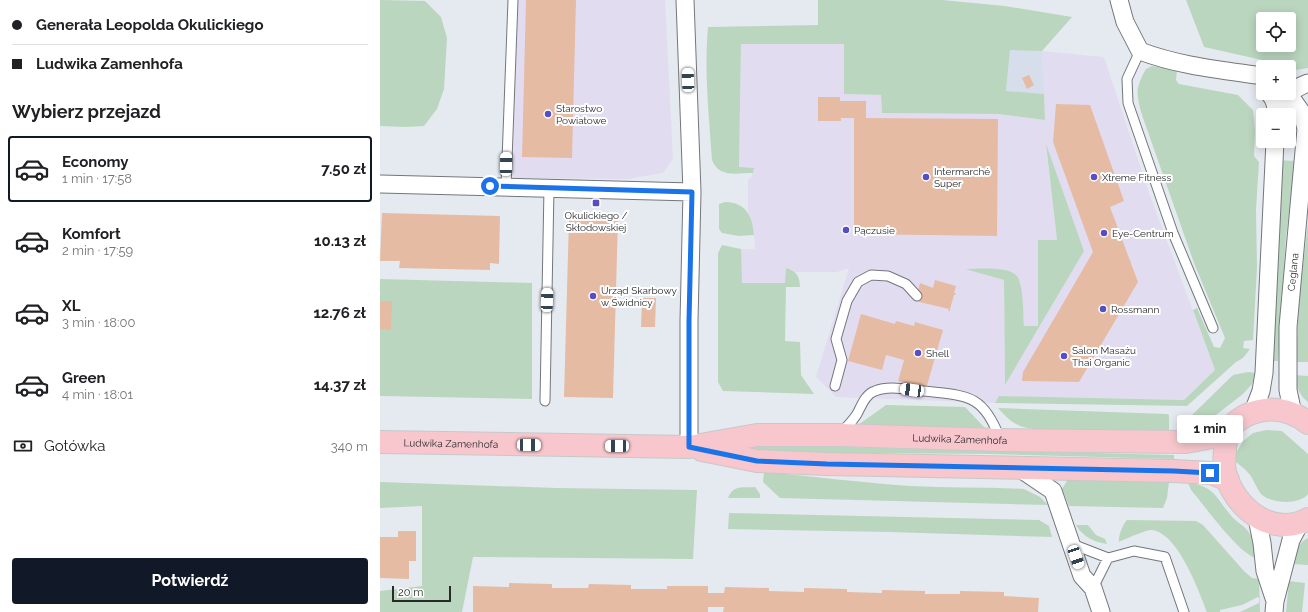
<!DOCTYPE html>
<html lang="pl">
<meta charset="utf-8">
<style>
body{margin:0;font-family:Raleway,sans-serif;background:#f2f2f2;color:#202124;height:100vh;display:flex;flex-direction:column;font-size:15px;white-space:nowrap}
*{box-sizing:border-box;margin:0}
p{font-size:13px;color:#757577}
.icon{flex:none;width:22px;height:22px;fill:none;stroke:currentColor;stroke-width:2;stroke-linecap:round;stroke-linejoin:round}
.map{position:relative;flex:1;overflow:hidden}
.drawer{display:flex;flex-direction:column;background:#fff;width:380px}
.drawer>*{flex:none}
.top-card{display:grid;align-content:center;height:88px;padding:0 12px;background:#fff}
.controls{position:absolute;left:876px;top:12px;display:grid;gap:8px}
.controls a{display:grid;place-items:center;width:40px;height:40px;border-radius:4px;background:#fff;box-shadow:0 2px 10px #0003;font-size:20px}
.scale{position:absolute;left:12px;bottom:10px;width:59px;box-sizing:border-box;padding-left:4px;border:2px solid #292a2c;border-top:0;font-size:11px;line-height:14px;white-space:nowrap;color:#292a2c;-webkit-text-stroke:3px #fff;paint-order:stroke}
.end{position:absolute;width:18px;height:18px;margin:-9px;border:5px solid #1a73e8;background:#fff;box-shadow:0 0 0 2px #fff}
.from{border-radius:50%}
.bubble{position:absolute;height:28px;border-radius:4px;background:#fff;box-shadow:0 2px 10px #0003;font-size:13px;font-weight:700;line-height:28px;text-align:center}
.car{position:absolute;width:12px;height:24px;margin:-12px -6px;border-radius:5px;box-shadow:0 0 3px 1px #0007;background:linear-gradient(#fff 24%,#345 0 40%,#fff 0 76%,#345 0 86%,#fff 0)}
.top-card b{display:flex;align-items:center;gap:14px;height:38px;font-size:15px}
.top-card b+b{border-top:1px solid #e0e0e0}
.top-card i{width:10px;height:10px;background:#202124}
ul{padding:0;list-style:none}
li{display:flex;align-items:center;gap:12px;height:66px;margin:0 8px 6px;padding:0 4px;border:2px solid transparent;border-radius:4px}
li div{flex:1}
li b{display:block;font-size:15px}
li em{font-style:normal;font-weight:700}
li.active{border-color:#111827}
li>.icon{width:36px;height:36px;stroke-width:1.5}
h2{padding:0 12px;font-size:18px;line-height:48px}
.pay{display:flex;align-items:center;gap:10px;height:44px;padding:0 12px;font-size:15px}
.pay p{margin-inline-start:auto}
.action{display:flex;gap:8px;margin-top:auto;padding:8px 12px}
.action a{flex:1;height:46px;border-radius:4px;background:#111827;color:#fff;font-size:16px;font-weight:700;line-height:46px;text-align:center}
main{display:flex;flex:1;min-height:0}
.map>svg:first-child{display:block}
.commercial{fill:#e2dcf1;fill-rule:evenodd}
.built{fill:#d5deea}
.green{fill:#bbd6bf;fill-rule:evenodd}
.building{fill:#e6bba4}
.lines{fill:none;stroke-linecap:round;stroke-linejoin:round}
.service-casing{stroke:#73777c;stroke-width:11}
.minor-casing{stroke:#73777c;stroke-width:19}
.primary-casing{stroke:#c7c8c8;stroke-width:24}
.service{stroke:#fff;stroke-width:9}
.minor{stroke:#fff;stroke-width:17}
.primary{stroke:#f7c7cd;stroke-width:22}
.route{stroke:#1a73e8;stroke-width:5}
.poi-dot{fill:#574dc5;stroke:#fff;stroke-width:1.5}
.labels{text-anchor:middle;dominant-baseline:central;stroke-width:4;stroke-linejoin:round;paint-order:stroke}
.poi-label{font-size:10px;fill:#292a2c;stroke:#fff;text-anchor:start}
.street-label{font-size:10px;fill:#292a2c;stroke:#fff}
</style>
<main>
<section class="drawer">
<div class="top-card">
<b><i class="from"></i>Generała Leopolda Okulickiego</b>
<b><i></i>Ludwika Zamenhofa</b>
</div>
<h2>Wybierz przejazd</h2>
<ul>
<li class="active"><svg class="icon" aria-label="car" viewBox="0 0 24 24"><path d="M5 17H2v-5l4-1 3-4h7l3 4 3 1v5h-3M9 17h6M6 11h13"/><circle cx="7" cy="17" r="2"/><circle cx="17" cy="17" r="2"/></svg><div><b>Economy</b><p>1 min · 17:58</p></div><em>7.50 zł</em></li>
<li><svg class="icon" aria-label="car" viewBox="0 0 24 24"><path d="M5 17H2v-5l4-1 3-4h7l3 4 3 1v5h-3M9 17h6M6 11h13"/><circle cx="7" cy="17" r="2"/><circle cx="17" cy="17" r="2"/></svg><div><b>Komfort</b><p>2 min · 17:59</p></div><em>10.13 zł</em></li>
<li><svg class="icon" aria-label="car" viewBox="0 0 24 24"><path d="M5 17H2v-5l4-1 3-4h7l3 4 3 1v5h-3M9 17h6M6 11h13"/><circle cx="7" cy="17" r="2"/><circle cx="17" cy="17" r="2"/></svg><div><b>XL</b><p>3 min · 18:00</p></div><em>12.76 zł</em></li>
<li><svg class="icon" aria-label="car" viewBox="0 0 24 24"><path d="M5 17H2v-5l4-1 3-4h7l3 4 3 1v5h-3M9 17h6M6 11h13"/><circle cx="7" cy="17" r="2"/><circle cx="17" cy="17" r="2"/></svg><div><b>Green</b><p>4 min · 18:01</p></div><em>14.37 zł</em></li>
</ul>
<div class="pay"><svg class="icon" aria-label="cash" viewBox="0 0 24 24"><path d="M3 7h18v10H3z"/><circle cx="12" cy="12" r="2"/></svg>Gotówka<p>340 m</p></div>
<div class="action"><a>Potwierdź</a></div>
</section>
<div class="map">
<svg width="928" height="612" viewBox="0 0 928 612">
<rect width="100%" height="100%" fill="#e5eaf0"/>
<path class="commercial" d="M136 0H285L293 159 283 173 248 179 133 178Z
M361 44H464V94L501 95 502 113 618 114 665 120 662 51 724 57 768 190 835 370 804 400 619 396 615 403 456 397 436 377 469 268 457 272H415L411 269 406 268V283H361V249H375L373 225 368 211V180L372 176 374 168H359ZM666 147 704 251 625 385 624 280 586 269 626 270 641 291 644 326H658V240H677Z"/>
<path class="built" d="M630 49 662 51 664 94 626 92Z"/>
<path class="green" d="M0 0 45 1 61 17 67 38 64 89 57 109 44 126 26 127 0 126Z
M438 0H562L625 6 692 17 662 51 630 50 626 91 664 94 665 120 618 114 502 113 501 95 464 94V44H361L359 167 374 168 373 173C356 173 339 178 332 160 329 116 324 71 328 27L438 25Z
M806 0H928V68L909 71V67H906L904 65 824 47ZM883 19H909V45H883Z
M772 66 797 70 796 80 799 84 858 95 873 110 875 130 874 156 879 162 876 209 877 268 873 340 864 341 863 348 870 349 863 358 856 362 807 406 615 403 619 396 804 400 835 370 813 310 817 308 834 347 840 348 845 338 814 263 762 115C756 93 755 89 766 69Z
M909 115H910L914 123 917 144 895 143V141H909Z
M666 144 704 251 625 385 624 280 585 269C597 269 627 266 636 275 644 283 643 314 644 326H658V240H677Z
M894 160 916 161 906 236 898 361H883Z
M345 202C366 202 373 217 374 235L359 236 342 233 339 229V204Z
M928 223V362H916L919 299Z
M342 245 361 249 362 283H405L406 268C416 270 420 277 420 287H406L405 341 420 342 421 375 434 394 343 391 338 382V253Z
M0 279 152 283V399L0 396Z
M868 372 876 373 872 384 863 394 832 418 823 425 806 426V424L812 415 853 375Z
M915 375 928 376V402C919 395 916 386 915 375Z
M506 405 585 407 605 428 478 425Z
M618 408 787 414 789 415V430H664C640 428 634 426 618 408Z
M886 430 902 431 928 454V494C920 505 891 504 881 494 877 489 875 483 872 478 868 471 862 467 856 462V453L863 441 873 433Z
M347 444 794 455V459L609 454 500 453 386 458Z
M384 472C433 476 482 483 531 486 568 488 606 487 644 489L660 497 668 505 400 498 383 482Z
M688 479 789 482 787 498 783 508 689 506 682 489Z
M0 482 177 488 317 490 313 559 93 557 82 612H0V591L42 586V506L0 508Z
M808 483C836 486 836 499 853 518 857 522 863 525 867 530 875 539 876 548 878 559 858 554 826 507 811 490Z
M375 487 380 494V498H348C353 484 363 488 375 487Z
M349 513 659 520 669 526 672 537 509 532 348 529Z
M747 520 816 521 823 525 864 571 872 578 879 579 880 612H860L879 603V598L878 597 862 605 840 610V612H827C819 591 797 531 771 530 766 530 745 539 739 542 738 536 743 524 747 520Z
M696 525H708L716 535 725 539 727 544C714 542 703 537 696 525Z
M928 538V565L912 564C915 553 917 543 928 538Z
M909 581 925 583 922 612H906Z"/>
<path class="building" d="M146 0H196L192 158 142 157Z
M649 75 654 85 647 89 642 78Z
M438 97H460V101H486V118L618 119 617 236 474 234V118H461V121H438Z
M676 104 710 105 744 201 730 207 758 282 699 382 642 381 643 372 713 252 673 142Z
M2 213 120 216 119 264 110 263V270L19 268 20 261H0Z
M189 218 238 219 233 398 184 397Z
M555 280 576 286 574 293H576L575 295H574L570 309V311H568L569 309 535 301V299L536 300 540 283 553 288Z
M262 298H276L275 327H261Z
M0 301H12L11 330 0 329Z
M481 314 515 324 516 321 534 326 535 322 563 330 546 389 518 381 524 360 506 355 502 370 468 361Z
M18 531H36V561H29V579L0 578V537H18Z
M129 583 172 584V588H208L209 584 251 585V589H287V586H328V593H344L345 587 389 588V591L424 592V588L467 589V592L502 593V590L545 591V594H580V591L624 592V596L659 598 658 612H343L344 607H328V612H93V586L129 587Z"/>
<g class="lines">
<g class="service-casing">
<path id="service" d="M760 51 747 79 748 103 793 233 833 328
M126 187 133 0
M455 386 462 360 456 339 467 301 478 282 491 275 508 276 526 284 537 296
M165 401 169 188
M461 433C466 427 472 422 477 414 481 407 485 394 495 391 510 385 528 390 544 391 586 396 603 393 620 439
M692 544 728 558 754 551 785 557 804 612
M713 588 728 558"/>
</g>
<g class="minor-casing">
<path id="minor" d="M305 0 312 192 309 321V447
M739 0 745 22 760 51C799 66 842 70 883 76
M889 93C895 100 896 105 896 115
M908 93 922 113 926 129 908 327V390L913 414
M896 115C902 98 912 89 928 83
M0 184 312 192
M873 412 881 391 884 373 895 141
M639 468 673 491 702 576 713 588 721 612
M877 518 882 543 885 571 895 601
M894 612 895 601 911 540 920 523"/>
</g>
<g class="primary-casing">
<g id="primary">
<path d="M928 423C914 412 897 407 879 411 869 413 858 419 851 427 847 432 846 442 845 448 845 456 843 464 845 472 854 508 892 538 928 519"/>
<path id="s1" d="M0 442 309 447 377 435H459L620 440 806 442 827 438 849 429"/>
<path d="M322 450 377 461 447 464 794 471 831 473 848 480"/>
</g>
</g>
<use href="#service" class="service"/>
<use href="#minor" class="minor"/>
<use href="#primary" class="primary"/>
</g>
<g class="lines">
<path class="route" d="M110 186 312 192 309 321V447L377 461 447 464 794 471 830 473"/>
</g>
<g class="poi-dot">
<circle cx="168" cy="114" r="4"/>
<circle cx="546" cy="177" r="4"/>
<circle cx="714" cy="177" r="4"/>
<rect x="212" y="199" width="8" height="8" rx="2"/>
<circle cx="466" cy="230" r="4"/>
<circle cx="724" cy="233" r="4"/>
<circle cx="213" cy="296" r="4"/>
<circle cx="723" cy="309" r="4"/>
<circle cx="538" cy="353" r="4"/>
<circle cx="684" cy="356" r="4"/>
</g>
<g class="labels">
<g class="poi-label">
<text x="176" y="108">Starostwo<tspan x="176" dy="12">Powiatowe</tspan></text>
<text x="554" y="171">Intermarché<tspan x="554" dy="12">Super</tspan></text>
<text x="722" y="177">Xtreme Fitness</text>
<text x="216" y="215" text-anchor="middle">Okulickiego /<tspan x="216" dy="12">Skłodowskiej</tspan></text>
<text x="474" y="230">Pączusie</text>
<text x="732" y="233">Eye-Centrum</text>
<text x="221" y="290">Urząd Skarbowy<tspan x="221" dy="12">w Świdnicy</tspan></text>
<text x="731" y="309">Rossmann</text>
<text x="692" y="350">Salon Masażu<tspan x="692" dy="12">Thai Organic</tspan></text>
<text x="546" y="353">Shell</text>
</g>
<g class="street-label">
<text transform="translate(913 272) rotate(-84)">Ceglana</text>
<text stroke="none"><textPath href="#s1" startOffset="581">Ludwika Zamenhofa</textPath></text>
<text stroke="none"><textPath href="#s1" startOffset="71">Ludwika Zamenhofa</textPath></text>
</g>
</g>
</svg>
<div class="controls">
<a><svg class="icon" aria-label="locate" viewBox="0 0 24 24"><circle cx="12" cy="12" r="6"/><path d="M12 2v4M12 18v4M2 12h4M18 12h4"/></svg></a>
<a>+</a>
<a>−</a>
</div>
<div class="scale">20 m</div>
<i class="end from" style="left:110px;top:186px"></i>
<i class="end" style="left:830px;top:473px"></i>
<div class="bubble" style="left:797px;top:415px;width:66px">1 min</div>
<i class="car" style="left:308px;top:80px;rotate:358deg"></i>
<i class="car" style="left:126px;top:164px;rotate:1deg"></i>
<i class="car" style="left:167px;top:300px;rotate:2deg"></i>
<i class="car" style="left:532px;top:390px;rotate:278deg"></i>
<i class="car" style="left:149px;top:445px;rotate:91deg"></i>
<i class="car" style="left:237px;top:446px;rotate:270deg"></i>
<i class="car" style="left:696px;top:557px;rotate:161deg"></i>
</div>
</main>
